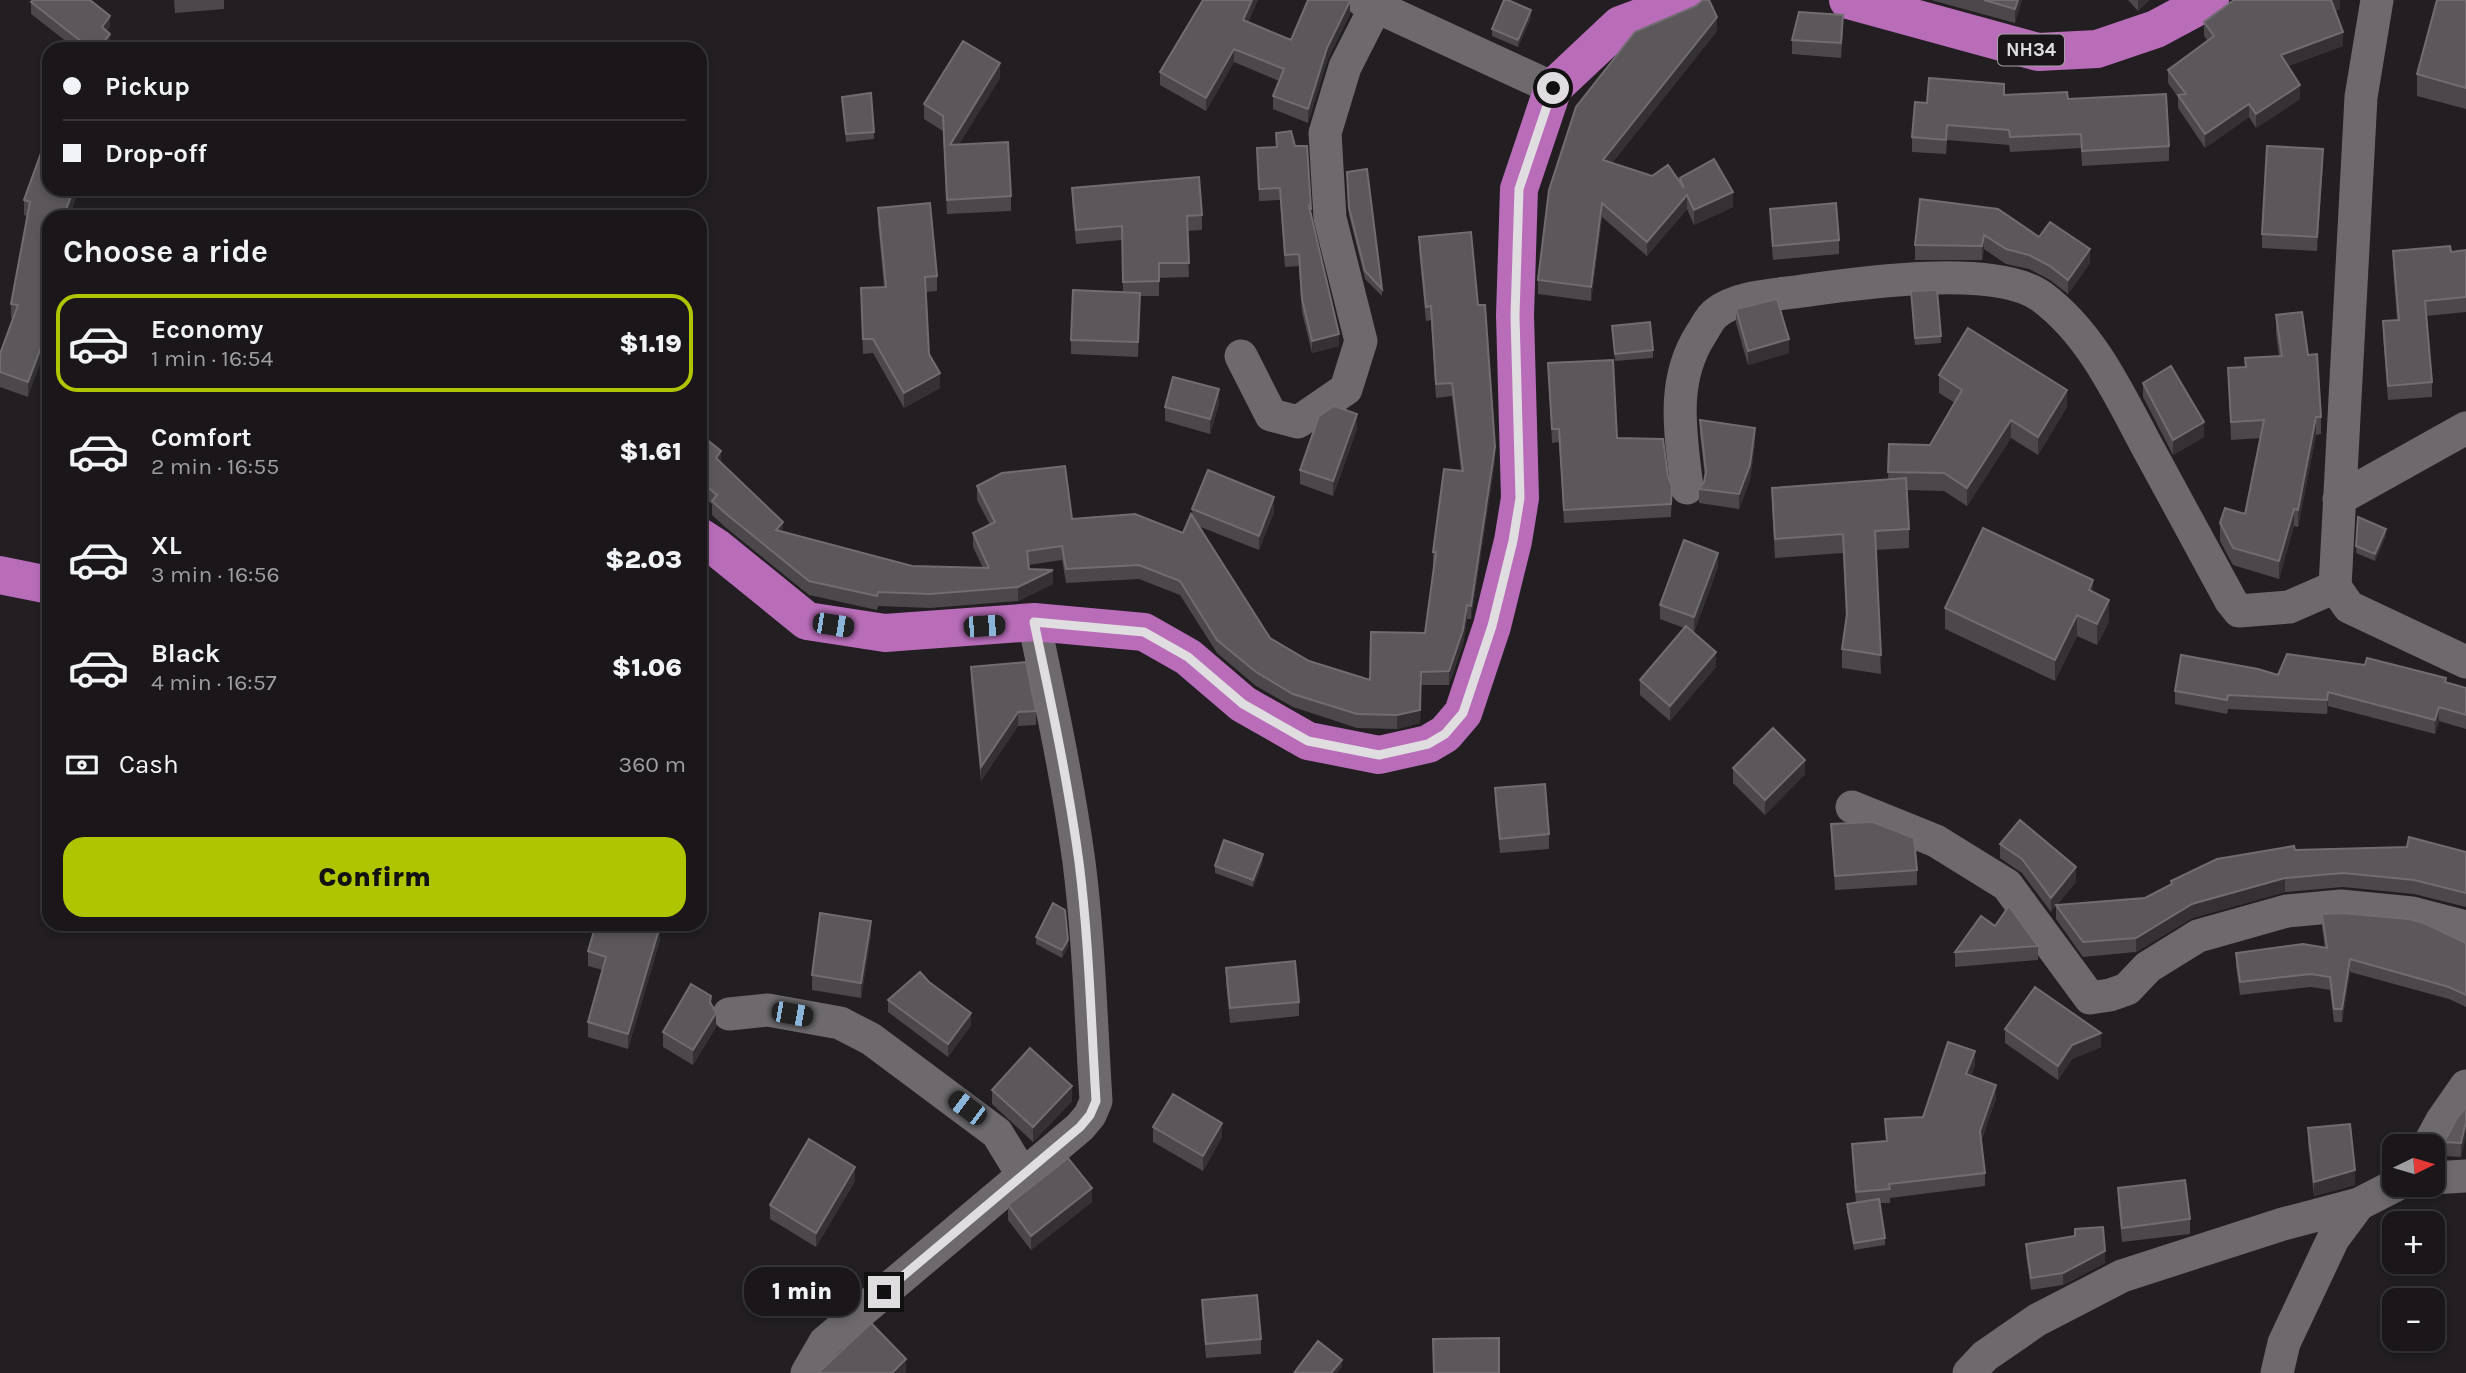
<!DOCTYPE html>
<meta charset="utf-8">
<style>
body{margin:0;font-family:Karla,sans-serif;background:#272327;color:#f1f3f6;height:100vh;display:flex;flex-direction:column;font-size:26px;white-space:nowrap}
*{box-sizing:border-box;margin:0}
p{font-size:23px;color:#9f9fa2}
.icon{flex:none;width:38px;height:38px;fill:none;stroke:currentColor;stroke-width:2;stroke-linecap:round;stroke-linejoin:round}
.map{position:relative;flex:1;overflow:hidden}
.side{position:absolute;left:42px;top:210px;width:665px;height:721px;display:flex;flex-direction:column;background:#1a161a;border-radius:21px;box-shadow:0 4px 10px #0003,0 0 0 2px #383539}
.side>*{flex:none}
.top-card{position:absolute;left:42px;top:42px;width:665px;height:154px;border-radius:21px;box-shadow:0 4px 10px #0003,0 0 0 2px #383539;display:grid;align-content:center;height:154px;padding:0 21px;background:#1a161a}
.needle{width:46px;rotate:85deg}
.fabs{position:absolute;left:2382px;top:1134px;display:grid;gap:14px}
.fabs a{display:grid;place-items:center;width:63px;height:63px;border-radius:14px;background:#1a161a;box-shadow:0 4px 10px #0003,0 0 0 2px #383539;font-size:35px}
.end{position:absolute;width:32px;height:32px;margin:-16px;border:9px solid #e0dde0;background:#111;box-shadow:0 0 0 4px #111}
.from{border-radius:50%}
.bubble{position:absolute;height:49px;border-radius:21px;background:#1a161a;box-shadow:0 4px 10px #0003,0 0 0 2px #383539;font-size:23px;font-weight:800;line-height:49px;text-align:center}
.car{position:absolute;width:21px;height:42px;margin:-21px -10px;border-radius:9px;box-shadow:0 0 5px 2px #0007;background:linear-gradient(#222 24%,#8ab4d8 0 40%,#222 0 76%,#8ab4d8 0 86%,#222 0)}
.top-card b{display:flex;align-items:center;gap:24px;height:66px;font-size:26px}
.top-card b+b{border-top:2px solid #383539}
.top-card i{width:18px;height:18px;background:#f1f3f6}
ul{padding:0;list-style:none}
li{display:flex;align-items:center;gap:21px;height:98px;margin:0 14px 10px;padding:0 7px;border:4px solid transparent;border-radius:21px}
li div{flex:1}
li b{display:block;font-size:26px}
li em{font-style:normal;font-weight:800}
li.active{border-color:#b0c502}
li>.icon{width:63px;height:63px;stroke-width:1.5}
h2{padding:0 21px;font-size:32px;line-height:84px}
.pay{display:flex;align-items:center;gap:18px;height:77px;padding:0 21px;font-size:26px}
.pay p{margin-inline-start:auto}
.button{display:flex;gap:14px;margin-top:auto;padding:14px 21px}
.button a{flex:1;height:80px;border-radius:21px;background:#b0c502;color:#111;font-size:28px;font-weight:800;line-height:80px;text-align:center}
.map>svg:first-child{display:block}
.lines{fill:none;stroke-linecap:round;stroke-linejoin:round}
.street{stroke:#6d696d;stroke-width:33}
.highway{stroke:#b96db9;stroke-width:38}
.wall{fill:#4b474b}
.shaded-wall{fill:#343034}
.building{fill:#5b575b;stroke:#706c70;stroke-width:2}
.route{stroke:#e0dde0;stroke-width:9}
.labels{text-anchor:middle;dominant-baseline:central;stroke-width:5;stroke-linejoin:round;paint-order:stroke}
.shield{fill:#191519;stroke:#a4a1a4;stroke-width:2}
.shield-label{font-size:19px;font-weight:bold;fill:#e0dde0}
</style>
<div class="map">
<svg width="2466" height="1373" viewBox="0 0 2466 1373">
<rect width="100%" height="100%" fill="#221e22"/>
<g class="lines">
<path class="street" d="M1362 0 1553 88
M2377 0 2361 97 2335 587 2349 607 2466 662
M1241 356 1271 415 1298 422 1346 389 1361 341 1330 218 1325 133 1345 67 1379 0
M1687 488C1681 435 1670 382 1701 334 1705 328 1710 317 1716 313 1737 296 1776 295 1802 291 1858 283 1996 263 2042 297 2094 336 2120 397 2150 452 2177 502 2204 552 2231 601L2239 611 2289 607 2335 587
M2339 499 2466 428
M1852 807 1936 841 2007 885 2090 998 2110 995 2127 989 2148 967 2198 936 2287 911 2341 906 2412 913 2466 927
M729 1014 768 1010 840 1023 871 1039 997 1133 1022 1174
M2428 1146 2441 1122 2466 1086
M2432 1178 2466 1176
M807 1373 825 1342 1080 1127 1090 1115 1096 1101C1091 1021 1089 941 1079 862 1068 782 1051 702 1034 622
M1969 1373 1985 1356 2037 1320 2122 1276 2283 1224 2359 1204
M2277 1373 2284 1343 2333 1239 2359 1204 2396 1185"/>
<path class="highway" d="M1848 0 2038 52 2097 49 2156 29 2210 0
M700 537 717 548 807 621 885 633 1034 622 1144 632 1188 657 1243 704 1308 741 1379 755 1428 744 1445 734 1463 713 1492 626 1513 541 1520 498 1515 315 1519 189 1553 88 1620 25 1688 0
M0 575 49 585"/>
</g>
<path class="wall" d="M174 0H224V9L175 13Z
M1203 0H1258L1248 22 1291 40 1350 14 1327 61 1308 123 1273 109V96L1279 81 1234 62 1206 111 1160 85V72Z
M1931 0H2022L2015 23Z
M2128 0H2149L2138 11Z
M2340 0V9L2335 11 2343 46 2288 66 2300 99 2256 128 2249 117 2205 148 2178 108V97L2168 83V70L2208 41 2204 36V22Z
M2466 0V109L2417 96V74Z
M31 2 110 27 107 31 110 45 107 49H76L31 14Z
M1531 18 1518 47 1492 36V29Z
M1843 29 1841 58 1792 54V40Z
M1717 31 1612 163 1652 176 1680 182V178L1733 207 1694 225 1687 209 1647 256 1602 217 1591 301 1538 294V280L1576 107Z
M1000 78 959 144 1011 196V211L947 214 943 131 924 119V104Z
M2004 95 2068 99 2169 146V161L2082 166 2081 148 2010 152 2009 145 1947 140 1946 154 1912 152V137L1927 103Z
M842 97 874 132V139L846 142Z
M1276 133 1295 146H1307L1311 212 1339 346 1312 353 1302 312 1299 266 1285 267 1280 200 1259 201 1257 148 1277 147Z
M2323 163 2317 251 2262 248V234Z
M1347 179 1382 289V296L1365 279 1349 215Z
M1072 188 1202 215V230L1187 231 1189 277 1159 278V296H1140L1138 357 1071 354V340L1123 293 1122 240 1076 244 1072 202Z
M79 189 69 217H49L28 397 0 387V354L13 319 11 318V304L27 216 24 215V200Z
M1920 199 2039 237 2090 263 2068 294 2050 280 2029 269 2006 264 1984 249 1982 260H1915V245Z
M878 208 937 276V291L926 292 929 354 940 388 904 408 873 353 863 354 861 288 884 287 878 223Z
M1770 209 1839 240V254L1773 260 1770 223Z
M1419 237 1478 305 1495 461 1471 619H1467L1463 644 1449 685H1421L1420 723 1397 729 1357 728 1293 707 1256 686 1217 653 1180 595 1139 579 1066 583 1062 560 1028 565 1029 569 1053 584 1018 601 930 608 878 606 877 610 809 595 725 527 712 515V504L700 495V434L721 462 783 532 912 566 983 568 973 547V533L990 525 977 500V486L1072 519 1183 533 1192 517V509L1274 512 1259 550 1198 526 1270 638 1309 661 1370 680 1425 633 1434 566H1433V552L1461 471 1452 396 1436 398 1431 320 1426 321 1419 251Z
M2466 250V312L2426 316 2432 382V397L2388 400 2383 336V321L2397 320 2393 266V251L2451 252Z
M1911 291 1941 336V343L1915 345Z
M1736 309 1789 353 1748 365 1736 323Z
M2276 315 2308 355 2321 417V434L2316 435 2298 527 2294 526 2279 579 2233 565 2220 541V523L2245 514 2261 438 2231 440 2228 368 2245 367V358L2279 356 2276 333Z
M1612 326 1653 350V358L1615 361Z
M1548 363 1617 438 1668 477 1672 486 1671 517 1564 523 1559 442 1552 443Z
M1939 375 2067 407 2038 455 2011 438 1967 506 1944 491 1906 490 1909 529V548L1876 550 1881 674 1842 668V649L1846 619 1843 553 1775 558 1772 507V488L1888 479 1889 444 1930 445 1955 403 1939 393Z
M2143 383 2204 437 2173 455 2143 397Z
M1219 404 1210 434 1165 421V407Z
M1700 420 1755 443 1750 480 1739 509 1699 503V489L1704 482 1705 477 1700 434Z
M1357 429 1333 496 1300 484V470Z
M2358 517 2386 536 2375 561 2356 553Z
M1718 567 1694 632 1692 631 1716 667 1670 721 1640 695V680L1684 628 1660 619V605Z
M2093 592 2109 621 2097 645 2077 636 2055 681 1945 629V608Z
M971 667 1036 711V725L1018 726 981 781 971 681Z
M2278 675 2446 682 2466 688V729L2439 721 2435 734 2328 706 2327 714 2228 709 2227 714 2175 704V691Z
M1733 768 1805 774 1765 815 1733 783Z
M1495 788 1549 834V849L1500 853 1495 803Z
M1831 824 1917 870V885L1835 890Z
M2000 844 2076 882 2057 905 2145 898 2171 885V881L2295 850 2466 852V907L2414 894 2343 887 2285 892 2192 918 2136 952 2083 957 2056 919V906L2051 912 2022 873 2000 858Z
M1263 861 1253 887 1215 873V866Z
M2322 914 2466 943V1007L2449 999 2350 972 2342 1022H2334L2330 990 2311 987 2240 995 2236 965V953L2325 948 2322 927Z
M1995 926 2038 946V960L1955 967V952Z
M871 935 861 998 812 990V975Z
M1036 937 1068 947 1062 958 1036 944Z
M660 940 628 1049 588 1037V1022L603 970 588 966V951Z
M1226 968 1299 1002V1016L1230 1023 1226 983Z
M929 982 971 1025 948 1057 888 1012V1000Z
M711 1003 716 1027 693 1065 663 1047V1032Z
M2005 1029 2101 1047 2072 1059 2058 1080 2005 1043Z
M1975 1065 1971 1076 1996 1098 1981 1142 1985 1173V1186L1890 1198V1203H1880L1885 1238V1245L1854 1250 1847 1211V1204L1856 1202 1852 1158V1144L1886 1141 1885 1119 1923 1117Z
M992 1090 1072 1101 1033 1142 992 1104Z
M2466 1107 2461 1157 2444 1156V1142Z
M1153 1127 1222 1137 1203 1171 1153 1142Z
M2308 1128 2355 1185 2314 1196 2308 1143Z
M855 1181 816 1247 770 1219V1205Z
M2118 1188 2190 1219V1234L2122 1242 2118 1203Z
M1092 1202 1031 1250 1008 1220V1205Z
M2075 1229 2105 1263 2063 1285 2031 1290 2026 1255V1244L2075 1237Z
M1202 1300 1261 1339V1354L1206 1358 1202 1315Z"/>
<path class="shaded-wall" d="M1252 0H1258L1243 33V20Z
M2018 0H2022L2015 23V9Z
M2138 0H2149L2138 11Z
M2330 0H2340V9L2330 12Z
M1350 1V14L1327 61 1308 123V109L1327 48Z
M1531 10V18L1518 47V40Z
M110 16V27L102 38V27Z
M1717 17V31L1603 174V160Z
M2343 32V46L2281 68V55Z
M110 34V45L107 49H98Z
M1234 49V62L1206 111V98Z
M1000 63V78L950 159V145Z
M2300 85V99L2256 128V114Z
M2249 104V117L2205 148V134Z
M2323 149V163L2317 251V237Z
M74 189H79L69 217H63Z
M1733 192V207L1694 225V210Z
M1687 195V209L1647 256V242Z
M1602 203V217L1591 301V287Z
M1984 235V249L1982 260V246Z
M2090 249V263L2068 294V280Z
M49 326V340L28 397V382Z
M1339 334V346L1312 353V341Z
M1789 339V353L1748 365V351Z
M940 373V388L904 408V393Z
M1219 389V404L1210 434V419Z
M2067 390V407L2038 455V437Z
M1357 414V429L1333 496V481Z
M2316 417V435L2298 527V510Z
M2011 420V438L1967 506V488Z
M2204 422V437L2173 455V440Z
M1755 428V443L1750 480 1739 509V494Z
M1495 447V461L1471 619V606Z
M721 451V465L716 458Z
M1274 497V512L1259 550V536Z
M2294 509V526L2279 579V561Z
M783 522V536L776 530Z
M2386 529V536L2375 561V554Z
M1718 553V567L1694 632V617Z
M1053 570V584L1018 601V587Z
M2093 580V601L2089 590Z
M2109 600V621L2097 645V624Z
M1467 605V619L1463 644 1449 685V671Z
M2077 615V636L2055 681V660Z
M1716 652V667L1670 721V706Z
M1421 672 1420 723 1397 729V715Z
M2328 692V706L2327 714V700Z
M2439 707V721L2435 734V720Z
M1018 712V726L981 781V767Z
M1805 760V774L1765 815V800Z
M1263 854V861L1253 887V880Z
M2076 867V882L2051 912V898Z
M2285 878V892L2192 918 2136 952V938L2192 904Z
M871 921V935L861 998V983Z
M660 926V940L628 1049V1034Z
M1068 940V947L1062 958V950Z
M2350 959V972L2342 1022V1009Z
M716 1013V1027L693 1065V1050Z
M971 1013V1025L948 1057V1044Z
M2101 1033V1047L2072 1059 2058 1080V1066L2072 1045Z
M1975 1051V1065L1966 1088V1074Z
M1996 1085V1098L1980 1145V1131Z
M1072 1086V1101L1033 1142V1127Z
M2466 1122V1137L2461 1157V1143Z
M1222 1123V1137L1203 1171V1156Z
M855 1167V1181L816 1247V1233Z
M2355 1170V1185L2314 1196V1182Z
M1092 1188V1202L1031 1250V1236Z
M2105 1251V1263L2063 1285V1273Z
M906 1359V1373H892Z
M1342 1360V1367L1337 1373H1331Z"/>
<path class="building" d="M33 0H90L110 16 102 27 110 34 98 49H91L31 2Z
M1203 0H1252L1243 20 1291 40 1308 0H1349L1350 1 1327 48 1308 109 1273 96 1284 69 1234 49 1206 98 1160 72Z
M1504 0H1508L1531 10 1518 40 1492 29Z
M1703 0H1709L1717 17 1603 160 1652 176 1668 165 1684 188 1680 178 1714 159 1733 192 1694 210 1687 195 1647 242 1602 203 1591 287 1538 280 1549 190 1576 107 1635 32 1696 6Z
M1984 0H2018L2015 9Z
M2234 0H2331L2343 32 2281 55 2300 85 2256 114 2249 104 2205 134 2178 95 2186 94 2168 70 2214 36 2204 22Z
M2437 0H2466V88L2417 74Z
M1799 12 1843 15 1841 43 1792 40Z
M963 41 1000 63 950 145 1008 142 1011 196 947 200 943 116 924 104Z
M1929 78 2004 84V95L2067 92 2068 99 2166 94 2169 146 2082 151 2081 134 2010 137 2009 130 1947 125 1946 140 1912 137 1915 102 1927 103Z
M871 93 874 132 846 134 842 97Z
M49 131V189H74L63 217H49V326L28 382 0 372V354L18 305 11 304 30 202 24 200Z
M1291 131 1295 146H1307L1311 208 1309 206 1339 334 1312 341 1302 299 1299 254 1285 255 1280 188 1259 189 1257 148 1277 147 1276 133Z
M2267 146 2323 149 2317 237 2262 234Z
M1367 169 1382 289 1365 271 1349 208 1347 172Z
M1199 177 1202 215 1187 216 1189 263H1159V281L1123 282 1122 226 1076 230 1072 188Z
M1920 199 1998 209 2039 237 2050 222 2090 249 2068 280 2050 266 2029 255 2006 249 1984 235 1982 246 1915 245Z
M930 203 937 276 925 277 929 354 940 373 904 393 873 339H863L861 288 886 287 878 208Z
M1836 203 1839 240 1773 246 1770 209Z
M1471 232 1478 305H1485L1495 447 1471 606 1467 605 1463 630 1449 671 1421 672 1420 710 1397 715 1357 714 1293 694 1256 672 1217 640 1180 581 1139 565 1066 569 1062 546 1027 551 1029 569 1053 570 1018 587 930 594 878 592 877 596 809 581 725 513 712 501 717 495 700 481V434L721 451 716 458 783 522 776 530 912 566 989 568 973 533 995 522 977 486 1002 473 1065 466 1072 519 1135 514 1183 533 1191 514 1270 638 1309 661 1370 680 1371 632 1425 633 1436 552H1433L1444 469 1463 471 1452 383 1436 384 1431 306 1426 307 1419 237Z
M2450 246 2451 252 2466 250V297L2425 301 2432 382 2388 386 2383 321 2399 320 2393 251Z
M1073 290 1140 293 1138 342 1071 340Z
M1937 290 1941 336 1915 338 1911 291Z
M1777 299 1789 339 1748 351 1736 309Z
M2302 312 2308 355 2317 354 2321 417H2316L2298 510 2294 509 2279 561 2233 548 2220 523 2225 508 2245 514 2264 420 2231 422 2228 368 2246 367 2245 358 2282 356 2276 315Z
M1650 322 1653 350 1615 354 1612 326Z
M1968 328 2067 390 2038 437 2011 420 1967 488 1944 473 1888 472 1889 444 1930 445 1962 390 1939 375Z
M1613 360 1617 438 1663 439 1668 477 1672 486 1671 504 1564 510 1559 429H1552L1548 363Z
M2171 366 2204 422 2173 440 2143 383Z
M1173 377 1219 389 1210 419 1165 407Z
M1334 406 1357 414 1333 481 1300 470 1319 416Z
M1700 420 1755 428 1750 465 1739 494 1699 489 1704 482 1706 472Z
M1208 470 1274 497 1259 536 1192 509Z
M1906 478 1909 529 1875 531 1881 655 1842 649 1847 614 1843 534 1775 539 1772 488Z
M2358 517 2386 529 2375 554 2356 546Z
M1983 528 2093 580 2089 590 2109 600 2097 624 2077 615 2055 660 1945 608Z
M1684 540 1718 553 1694 617 1660 605Z
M1686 626 1716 652 1670 706 1640 680Z
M2287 654 2365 665 2367 658 2446 678 2445 682 2466 688V715L2439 707 2435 720 2328 692 2327 700 2228 695 2227 700 2175 691 2181 655 2258 669 2278 675Z
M1026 662 1036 711 1018 712 981 767 971 667Z
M1773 728 1805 760 1765 800 1733 768Z
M1545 784 1549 834 1500 839 1495 788Z
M2020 820 2076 867 2051 898 2022 859 2000 844Z
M1873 822 1914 838 1917 870 1835 876 1831 824Z
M2409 837 2466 852V893L2414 880 2343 873 2285 878 2192 904 2136 938 2083 942 2056 905 2145 898 2172 884 2171 881 2217 859 2294 846 2295 850 2407 847Z
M1224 840 1263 854 1253 880 1215 866Z
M1053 903 1065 910 1068 940 1062 950 1036 937Z
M2009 906 2038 946 1955 952 1981 916 1995 926Z
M820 913 871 921 861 983 812 975Z
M2341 913 2409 919 2424 923 2466 943V995L2449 987 2350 959 2342 1009H2334L2330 977 2311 974 2240 982 2236 953 2303 944 2327 948 2322 914Z
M596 924H653L660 926 628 1034 588 1022 606 957 588 951Z
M1295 961 1299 1002 1230 1008 1226 968Z
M920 972 929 982 971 1013 948 1044 888 1000Z
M691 984 711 996 710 1002 716 1013 693 1050 663 1032Z
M2035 987 2101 1033 2072 1045 2058 1066 2005 1029Z
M1948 1042 1975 1051 1966 1074 1996 1085 1980 1131 1985 1173 1889 1184 1890 1189 1856 1192 1852 1144 1887 1141 1885 1119 1923 1117Z
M1030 1048 1072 1086 1033 1127 992 1090Z
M1173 1094 1222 1123 1203 1156 1153 1127Z
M2466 1107V1122L2461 1143 2444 1142 2457 1118Z
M2350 1124 2355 1170 2314 1182 2308 1128Z
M809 1139 855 1167 816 1233 770 1205Z
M1068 1158 1092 1188 1031 1236 1008 1205Z
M2185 1180 2190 1219 2122 1228 2118 1188Z
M1879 1199 1885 1238 1854 1243 1847 1204Z
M2103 1227 2105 1251 2063 1273 2031 1278 2026 1244 2075 1236V1229Z
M1257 1295 1261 1339 1206 1344 1202 1300Z
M871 1323 906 1359 892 1373H818Z
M1499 1338V1373H1434L1433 1339Z
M1318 1341 1342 1360 1331 1373H1294Z"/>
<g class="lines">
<path class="route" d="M884 1292 1080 1127 1090 1115 1096 1101C1091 1021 1089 941 1079 862 1068 782 1051 702 1034 622L1144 632 1188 657 1243 704 1308 741 1379 755 1428 744 1445 734 1463 713 1492 626 1513 541 1520 498 1515 316 1519 189 1553 88"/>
</g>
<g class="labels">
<rect class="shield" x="1998" y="34.5" width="66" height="31" rx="5"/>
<g class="shield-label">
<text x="2031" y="50">NH34</text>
</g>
</g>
</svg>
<div class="fabs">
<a><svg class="needle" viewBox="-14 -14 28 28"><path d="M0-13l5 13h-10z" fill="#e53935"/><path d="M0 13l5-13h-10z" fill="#9f9fa2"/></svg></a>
<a>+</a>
<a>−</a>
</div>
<i class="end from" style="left:1553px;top:88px"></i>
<i class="end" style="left:884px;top:1292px"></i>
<div class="bubble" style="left:744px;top:1267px;width:116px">1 min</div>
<i class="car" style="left:833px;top:625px;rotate:99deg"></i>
<i class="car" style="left:984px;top:626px;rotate:86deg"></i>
<i class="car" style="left:792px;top:1014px;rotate:100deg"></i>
<i class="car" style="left:967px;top:1108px;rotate:307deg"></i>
<div class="top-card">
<b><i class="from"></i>Pickup</b>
<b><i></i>Drop-off</b>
</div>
<section class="side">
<h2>Choose a ride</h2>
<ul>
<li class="active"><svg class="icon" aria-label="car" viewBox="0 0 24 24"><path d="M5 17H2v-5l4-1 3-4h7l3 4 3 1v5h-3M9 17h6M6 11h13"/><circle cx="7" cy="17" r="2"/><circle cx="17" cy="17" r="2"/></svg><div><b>Economy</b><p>1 min · 16:54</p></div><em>$1.19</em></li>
<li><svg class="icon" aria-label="car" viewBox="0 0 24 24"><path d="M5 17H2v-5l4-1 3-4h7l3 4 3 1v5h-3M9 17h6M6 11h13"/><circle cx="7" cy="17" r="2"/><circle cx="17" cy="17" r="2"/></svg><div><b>Comfort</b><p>2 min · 16:55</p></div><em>$1.61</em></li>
<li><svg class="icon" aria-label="car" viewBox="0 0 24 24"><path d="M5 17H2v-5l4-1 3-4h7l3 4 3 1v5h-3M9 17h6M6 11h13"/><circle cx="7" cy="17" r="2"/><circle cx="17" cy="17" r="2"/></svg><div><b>XL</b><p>3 min · 16:56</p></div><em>$2.03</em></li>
<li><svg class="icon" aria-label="car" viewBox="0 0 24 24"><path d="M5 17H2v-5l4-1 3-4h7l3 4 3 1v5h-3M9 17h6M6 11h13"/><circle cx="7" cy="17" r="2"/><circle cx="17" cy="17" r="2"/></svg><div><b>Black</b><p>4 min · 16:57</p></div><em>$1.06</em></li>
</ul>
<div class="pay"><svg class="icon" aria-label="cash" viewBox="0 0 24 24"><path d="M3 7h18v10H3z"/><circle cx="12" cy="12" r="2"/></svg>Cash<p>360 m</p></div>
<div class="button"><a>Confirm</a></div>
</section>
</div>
